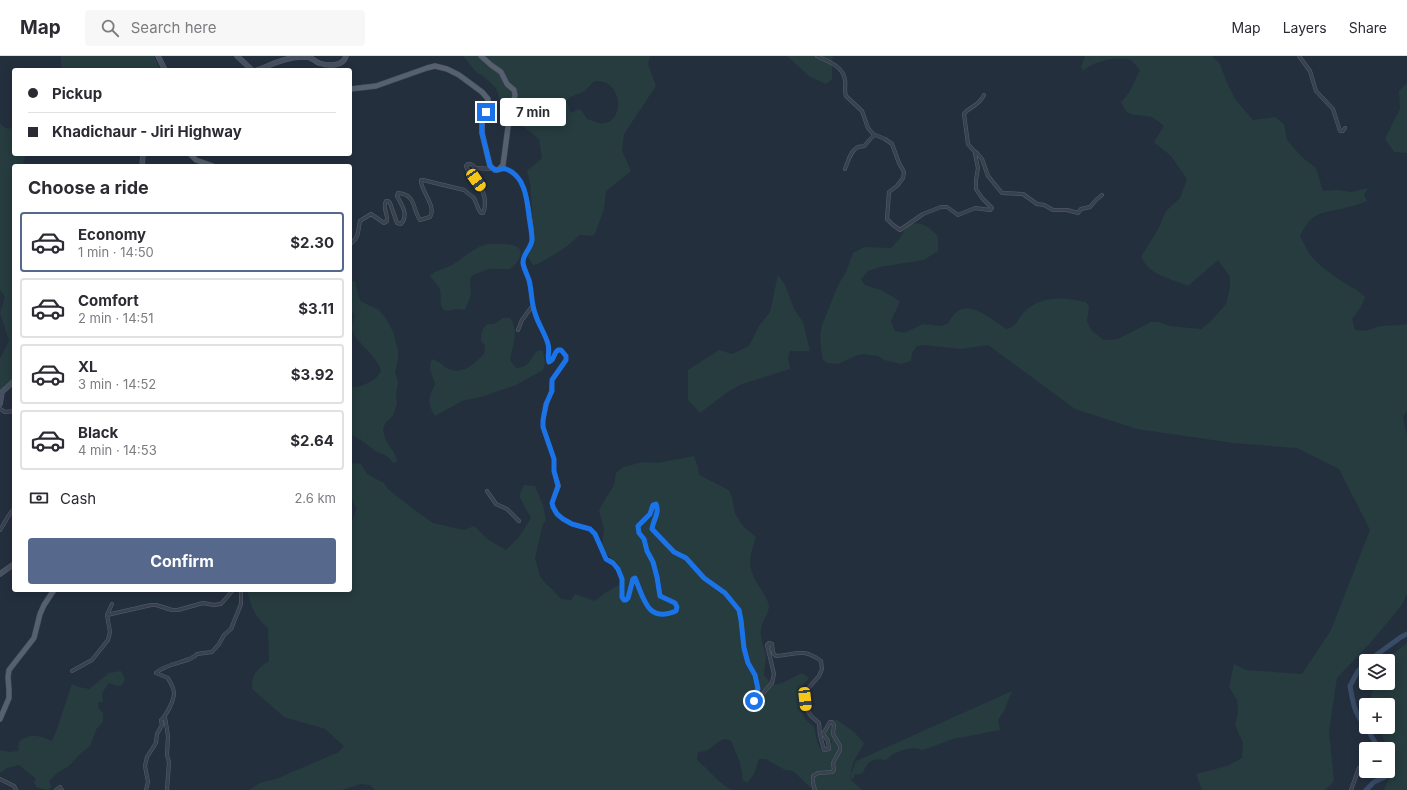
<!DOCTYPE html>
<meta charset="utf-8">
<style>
body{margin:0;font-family:Inter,sans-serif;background:#f7f7f7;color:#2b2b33;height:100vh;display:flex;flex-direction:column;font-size:15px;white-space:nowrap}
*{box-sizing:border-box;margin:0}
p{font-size:13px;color:#7c7c81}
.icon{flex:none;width:22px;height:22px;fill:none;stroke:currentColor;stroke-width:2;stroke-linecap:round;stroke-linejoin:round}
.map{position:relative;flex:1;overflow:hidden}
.sheet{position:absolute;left:12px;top:108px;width:340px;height:428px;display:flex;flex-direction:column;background:#fff;border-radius:4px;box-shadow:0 2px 10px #0003}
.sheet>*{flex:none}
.guide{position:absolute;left:12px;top:12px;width:340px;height:88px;border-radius:4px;box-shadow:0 2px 10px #0003;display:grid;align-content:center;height:88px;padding:0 16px;background:#fff}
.fabs{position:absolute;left:1359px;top:598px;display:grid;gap:8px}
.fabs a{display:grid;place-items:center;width:36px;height:36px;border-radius:4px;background:#fff;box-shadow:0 2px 10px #0003;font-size:20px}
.end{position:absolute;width:18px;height:18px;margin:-9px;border:5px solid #1a73e8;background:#fff;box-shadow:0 0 0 2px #fff}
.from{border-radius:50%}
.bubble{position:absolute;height:28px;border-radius:4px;background:#fff;box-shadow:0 2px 10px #0003;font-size:13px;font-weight:700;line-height:28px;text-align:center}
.car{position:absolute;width:12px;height:24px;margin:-12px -6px;border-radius:5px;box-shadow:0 0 3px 1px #0007;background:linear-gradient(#f5c518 24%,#345 0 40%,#f5c518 0 76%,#345 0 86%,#f5c518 0)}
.guide b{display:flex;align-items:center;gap:14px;height:38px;font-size:15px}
.guide b+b{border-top:1px solid #e1e1e2}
.guide i{width:10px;height:10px;background:#2b2b33}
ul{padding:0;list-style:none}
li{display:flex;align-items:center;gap:12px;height:60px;margin:0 8px 6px;padding:0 8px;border:2px solid #e1e1e2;border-radius:4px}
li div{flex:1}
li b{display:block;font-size:15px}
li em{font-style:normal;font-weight:700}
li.on{border-color:#56698c}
li>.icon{width:36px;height:36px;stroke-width:1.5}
h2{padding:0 16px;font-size:18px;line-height:48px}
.pay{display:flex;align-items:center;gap:10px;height:44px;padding:0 16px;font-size:15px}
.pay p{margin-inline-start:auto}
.cta{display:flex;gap:8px;margin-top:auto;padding:8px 16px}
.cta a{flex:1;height:46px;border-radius:4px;background:#56698c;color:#fff;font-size:16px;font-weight:700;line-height:46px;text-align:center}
header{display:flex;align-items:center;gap:24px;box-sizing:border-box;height:56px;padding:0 20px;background:#fff;border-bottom:1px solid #e1e1e2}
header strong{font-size:19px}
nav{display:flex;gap:22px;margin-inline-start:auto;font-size:14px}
.search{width:280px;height:36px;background:#f7f7f7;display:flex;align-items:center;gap:10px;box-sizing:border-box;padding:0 14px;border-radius:4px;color:#7c7c81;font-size:15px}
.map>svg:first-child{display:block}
.green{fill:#263c3f;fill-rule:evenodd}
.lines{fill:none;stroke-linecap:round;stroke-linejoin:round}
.river{stroke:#394c67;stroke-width:5}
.street-casing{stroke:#565f6c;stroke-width:4}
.secondary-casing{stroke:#565f6c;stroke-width:5.5}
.primary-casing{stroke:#414a57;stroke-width:6}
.street{stroke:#38414e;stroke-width:3}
.secondary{stroke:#465061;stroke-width:4.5}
.primary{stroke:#56606e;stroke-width:5}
.route{stroke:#1a73e8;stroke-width:5}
</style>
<header>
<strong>Map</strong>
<div class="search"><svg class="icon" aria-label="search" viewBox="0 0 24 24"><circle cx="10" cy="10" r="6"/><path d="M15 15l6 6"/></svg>Search here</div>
<nav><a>Map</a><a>Layers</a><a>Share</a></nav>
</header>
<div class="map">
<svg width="1407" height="734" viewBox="0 0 1407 734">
<rect width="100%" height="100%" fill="#242f3e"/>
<path class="green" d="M61 0H154L160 14H64L61 10Z
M463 0H650L648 8 656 30 624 78 622 95 631 115 606 135 604 153 594 180 580 179 565 192 538 208 533 209 528 201 534 181 530 127 527 114 532 111 542 102 539 83 521 69 502 60 504 55 496 32 482 19 477 17ZM595 25C625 23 625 72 599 67 595 66 591 64 587 63L582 55 579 53 571 57 566 45C570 40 577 39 583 36 588 33 590 28 595 25Z
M787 0H833L832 7V23L826 28 809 20Z
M1085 0H1212L1220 8 1227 27 1235 43 1253 64 1275 61 1284 68 1287 84 1302 101 1316 112 1323 135 1337 134 1352 136 1368 132 1364 139 1367 145C1361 147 1355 150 1348 151 1323 158 1313 153 1300 180L1310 199 1322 211 1344 227 1357 234 1365 241 1361 251 1352 263 1355 274C1368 276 1370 273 1381 270 1389 269 1398 270 1407 268V355L1403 361 1407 379V538L1401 550 1371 586 1337 622 1329 675 1334 725 1325 734H1202L1196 718 1227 710 1242 702 1243 687 1235 669 1238 657 1237 644 1229 631 1234 608 1246 614 1302 618 1331 574 1370 474 1339 413 1297 392 1233 387 1137 373 1075 353 988 289 961 293 923 289 917 290 912 297 911 305 901 308 884 304 878 300 862 298 855 300 838 308 827 307 823 304 821 293 820 279 822 269 838 229 846 216 853 197 864 191 891 192C898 185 903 179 907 169 923 165 927 170 938 180V195L924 204 880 211 868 215 861 223 865 229 881 234 900 245C898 253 893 258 891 266L895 275 904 277 923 268 940 270 947 268C951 263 955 255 962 253 976 248 996 267 1007 273 1019 268 1016 265 1024 256 1041 239 1064 241 1086 246L1089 251 1087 265 1091 274 1104 284 1118 283 1151 266H1159L1169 270 1201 273 1210 266 1226 248 1230 232V221L1218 204 1188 230C1170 222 1150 220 1141 201L1158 173 1166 155 1180 142 1187 123 1171 100 1154 86 1164 70C1160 67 1155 62 1151 61 1136 57 1129 64 1121 46 1132 35 1133 27 1140 14 1137 11 1134 6 1131 4 1117 0 1094 5 1083 15L1081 11Z
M1407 27V97L1394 96 1385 83 1400 53 1399 35Z
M0 67C4 73 8 73 14 72V98H26L22 110H14V322L4 330 0 337V303L9 285 0 257 5 241 0 234Z
M488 188C498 188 526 185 520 201 518 206 514 210 510 213H489L473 219 470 222V226L471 239 465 254 457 253 448 255 444 254C438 247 442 242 440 234 438 228 433 225 430 220 435 214 445 213 452 209 465 201 474 191 488 188Z
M778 219 785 229 794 253 803 266 810 295H790L788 301 790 313 742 328 729 335 700 357 688 344V314C694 310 699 307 705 303 710 301 713 297 719 294L732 298 749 290 759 270 770 256Z
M355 225 359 242 362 246 379 254 387 264 393 276 398 294V303L395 316 398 326 396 339 397 348 393 360 386 366 383 373C384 378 385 382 387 386 391 393 396 397 397 406L393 407 387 400 375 395 364 386 350 378V331C361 332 376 325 381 315 376 296 352 286 352 271 352 267 354 263 355 259L350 254V226Z
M503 262H510C520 276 512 290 510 304L516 312C530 312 529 303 538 294L543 295 545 307 543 314 516 329 484 340 462 345 435 360C427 347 428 342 435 329 433 318 427 315 432 303 437 305 441 307 445 311 461 321 473 309 484 298L485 289 481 285C481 277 482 273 487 268H494Z
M694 400 698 411 699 419 729 434 732 441 735 457 742 469 756 481C748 504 747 512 761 533 764 538 768 544 769 550 769 558 762 565 761 573 759 582 765 592 766 600 766 606 764 613 764 619L773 629 782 627 802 617 809 622 802 630 800 635V653L805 663 814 671 818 688 822 696 829 695 832 685 826 680 827 674 836 663 854 676 864 687C862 692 861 693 858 698 853 704 851 715 850 723L862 734H813L793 715 785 714 766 703H759L754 718 748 726 743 725 740 706 731 685C721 679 716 689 708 694 706 695 701 696 698 696L697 704C709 714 718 726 731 734H375L370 729 361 728 342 734H249L260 727 276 723 339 696 344 690 325 673 284 661 252 633C251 619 257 613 269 605L268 572C256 563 250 549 247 534H350V468L352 466 356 453 350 437V407L361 408 367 418 384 427 389 434 412 452 433 467 464 474 474 470 489 484 506 494 519 481 531 462 519 440 524 429 535 430 543 449 546 464 543 468 535 502 540 520 546 528 553 534 561 543 571 544 575 538 595 545 605 537 624 526 622 515 616 506 605 497 602 490 604 473 599 455 604 445 614 429 616 417 623 411 643 406 657 407Z
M1407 587V734H1384L1390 720 1388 693 1379 671H1388V649H1371L1370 644 1375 627H1388V605H1387L1388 602Z
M121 615 125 623 122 629 118 630 109 627 102 637 103 646H98L99 653 103 657V666L97 672 90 690 80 698 69 710 57 717 49 725 51 730 48 734 36 731 34 726 36 723 19 709 7 712 0 717V695L1 694 9 696 18 695 19 686C31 676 39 680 52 685L57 673 72 628 79 631 89 633 109 617Z
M1012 635 1005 653 998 664 1000 674 953 683 923 694 914 692 906 693 893 698 886 704C873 702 868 704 863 717L854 719V722L851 723V718L856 705Z"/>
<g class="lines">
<path class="river" d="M1368 605 1401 581 1407 578
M1366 607 1358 615 1350 630C1353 646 1354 658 1366 671
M1366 671 1379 693
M1366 734 1374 726 1385 721 1387 715"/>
<g class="street-casing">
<path id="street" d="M817 0C829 6 843 10 845 24 846 30 844 35 846 40L862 55 868 72 873 78 885 83 892 88 899 107 904 116 903 122 897 130 889 136 887 163 893 169 900 174 923 158 941 151H947L958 159 975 152 990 154 992 152 982 142 976 133V124L978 112 975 98 977 97 982 103 988 120 1002 137 1023 138 1037 148 1044 149 1053 154H1067L1078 157 1081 153 1090 151 1096 144 1102 139
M1299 0 1310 15 1316 35 1333 53 1340 75H1343L1345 72
M977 97 974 95 968 88 964 58C969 51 979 50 984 39
M502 112C509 114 517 119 521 126 527 135 533 174 532 185 530 193 522 199 523 208 524 214 527 219 529 225 532 236 531 247 535 258 538 268 545 277 548 288 550 294 546 301 549 306L552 304C555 300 555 293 561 294L566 300V304L552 324 551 335 547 348 543 364V371L554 403V415L559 430 552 447 553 451 557 458 563 463 572 468 590 473 595 478 606 503 613 507 618 513 622 523V541L624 544H626L628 542 633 523 635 522C644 543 647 567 676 555L677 551 675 547 660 540 657 521 653 506 647 495 644 483 639 477 638 470 650 458 653 449 656 448C660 457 653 464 652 473L674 496 686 502 704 522 725 537 739 554 741 564 744 593 748 607 755 619 758 633 752 641V644L756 645 772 627 774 618 767 589 769 587 772 588 773 597 776 600C796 599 802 591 821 605L822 613 819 620 806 635 805 643 806 652 811 660 819 667 820 679 824 694 829 693 828 685 823 678 830 666H832L834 669 833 678 840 690V694L833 707 834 714 832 716 818 717 813 720V727L815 734
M845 113C848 106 850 95 858 91 860 90 862 91 864 90 869 86 870 81 875 79
M350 188C359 183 358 174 360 165L371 158 384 167 387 165C388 158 382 151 386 145H388L390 147 397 167 401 168C409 159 402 149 397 140L398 137C417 139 412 153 420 164L430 161C437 150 420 134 421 124H423L464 134 474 142 479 154 481 157H483C485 153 485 151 485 147 485 129 471 125 466 110L468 108H471L476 112 492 113
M518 274 522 264 533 249
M0 353 5 356 14 355
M487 435 496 448 507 453 519 465
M0 474C4 469 10 455 14 453
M107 559 151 549H156L172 554H178L203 547 214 549 221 548 233 534
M72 615 92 604 108 584 110 576 107 559 112 548
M165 661 168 680 167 699 169 706 167 734
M0 723 14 730 16 734
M56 734 60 731 62 734
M146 734 148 726 145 710 147 701 156 687 157 678 162 669 161 664C166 660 174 645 174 637 174 632 170 626 168 622L156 617C167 606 190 607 197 598L212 596 219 588 224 579 231 573 241 548V534
M1351 734 1359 712"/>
</g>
<g class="secondary-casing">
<path id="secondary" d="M158 0 165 14
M237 0 252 14
M257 14C271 9 283 2 299 1 302 1 305 1 308 1 312 2 315 5 319 7 328 10 343 11 346 0
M142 110 143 98
M0 348 2 336 14 325
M0 518 14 508"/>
</g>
<g class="primary-casing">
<path id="primary" d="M350 33 376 30 427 12 435 10 447 13 459 19 482 36 488 43V52L482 63V77L490 110 495 114H498L503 109 508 71 515 39 514 34 507 28 501 16 491 9 481 0
M190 98 196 104 213 110
M0 663 9 642V634L8 621 9 614 34 582 40 558 44 549 54 534"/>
</g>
<use href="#street" class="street"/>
<use href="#secondary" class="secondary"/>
<use href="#primary" class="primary"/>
</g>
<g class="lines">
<path class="route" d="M486 56 482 63V77L490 110 495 114C500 114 502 112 506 113 525 120 527 143 529 160 530 168 532 176 532 184 531 193 522 199 523 207 524 213 527 218 529 224 532 235 531 246 535 257 538 268 545 277 548 288 550 294 547 301 549 306L552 304 556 296 558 294H561L566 300V304L552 324V335L546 348 543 364V371L554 403V415L558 430 552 447 553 451 557 458 563 463 572 468 590 473 595 478 606 503 613 507 618 513 622 523V541L624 544H626L628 542 633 523 635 522C644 543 647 567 676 555L677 551 675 547 660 540 657 521 653 506 647 495 644 483 639 477 638 470 650 458 653 449 656 448C660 457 653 464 652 473L674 496 686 502 704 522 725 537 739 554 741 564 744 592 748 607 755 619 758 633 752 641V644L754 645"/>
</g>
</svg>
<div class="fabs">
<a><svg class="icon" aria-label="layers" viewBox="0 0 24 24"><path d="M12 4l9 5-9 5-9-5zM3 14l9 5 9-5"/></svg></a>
<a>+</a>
<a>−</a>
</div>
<i class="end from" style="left:754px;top:645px"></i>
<i class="end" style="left:486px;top:56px"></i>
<div class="bubble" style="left:500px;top:42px;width:66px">7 min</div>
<i class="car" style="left:476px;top:124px;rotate:145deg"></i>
<i class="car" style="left:805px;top:643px;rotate:174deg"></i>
<div class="guide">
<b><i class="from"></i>Pickup</b>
<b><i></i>Khadichaur - Jiri Highway</b>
</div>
<section class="sheet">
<h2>Choose a ride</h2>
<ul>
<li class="on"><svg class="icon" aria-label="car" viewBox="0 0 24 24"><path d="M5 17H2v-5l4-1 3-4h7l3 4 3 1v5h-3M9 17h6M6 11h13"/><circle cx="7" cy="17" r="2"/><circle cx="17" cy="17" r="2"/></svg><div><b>Economy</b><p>1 min · 14:50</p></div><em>$2.30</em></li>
<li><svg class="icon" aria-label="car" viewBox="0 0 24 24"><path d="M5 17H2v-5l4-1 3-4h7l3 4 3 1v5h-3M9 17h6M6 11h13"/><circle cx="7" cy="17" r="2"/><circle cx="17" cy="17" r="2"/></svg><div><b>Comfort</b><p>2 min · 14:51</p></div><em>$3.11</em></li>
<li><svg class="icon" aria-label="car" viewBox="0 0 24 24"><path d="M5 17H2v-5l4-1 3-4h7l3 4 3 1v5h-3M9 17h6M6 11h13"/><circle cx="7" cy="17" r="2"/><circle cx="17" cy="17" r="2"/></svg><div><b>XL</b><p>3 min · 14:52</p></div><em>$3.92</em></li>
<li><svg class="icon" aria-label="car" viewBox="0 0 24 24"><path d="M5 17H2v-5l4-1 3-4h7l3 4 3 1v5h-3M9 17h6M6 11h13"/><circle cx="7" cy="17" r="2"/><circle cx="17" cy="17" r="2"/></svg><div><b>Black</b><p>4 min · 14:53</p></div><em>$2.64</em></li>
</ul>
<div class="pay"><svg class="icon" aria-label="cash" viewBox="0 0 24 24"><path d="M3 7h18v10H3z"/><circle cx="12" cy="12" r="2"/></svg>Cash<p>2.6 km</p></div>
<div class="cta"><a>Confirm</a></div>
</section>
</div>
